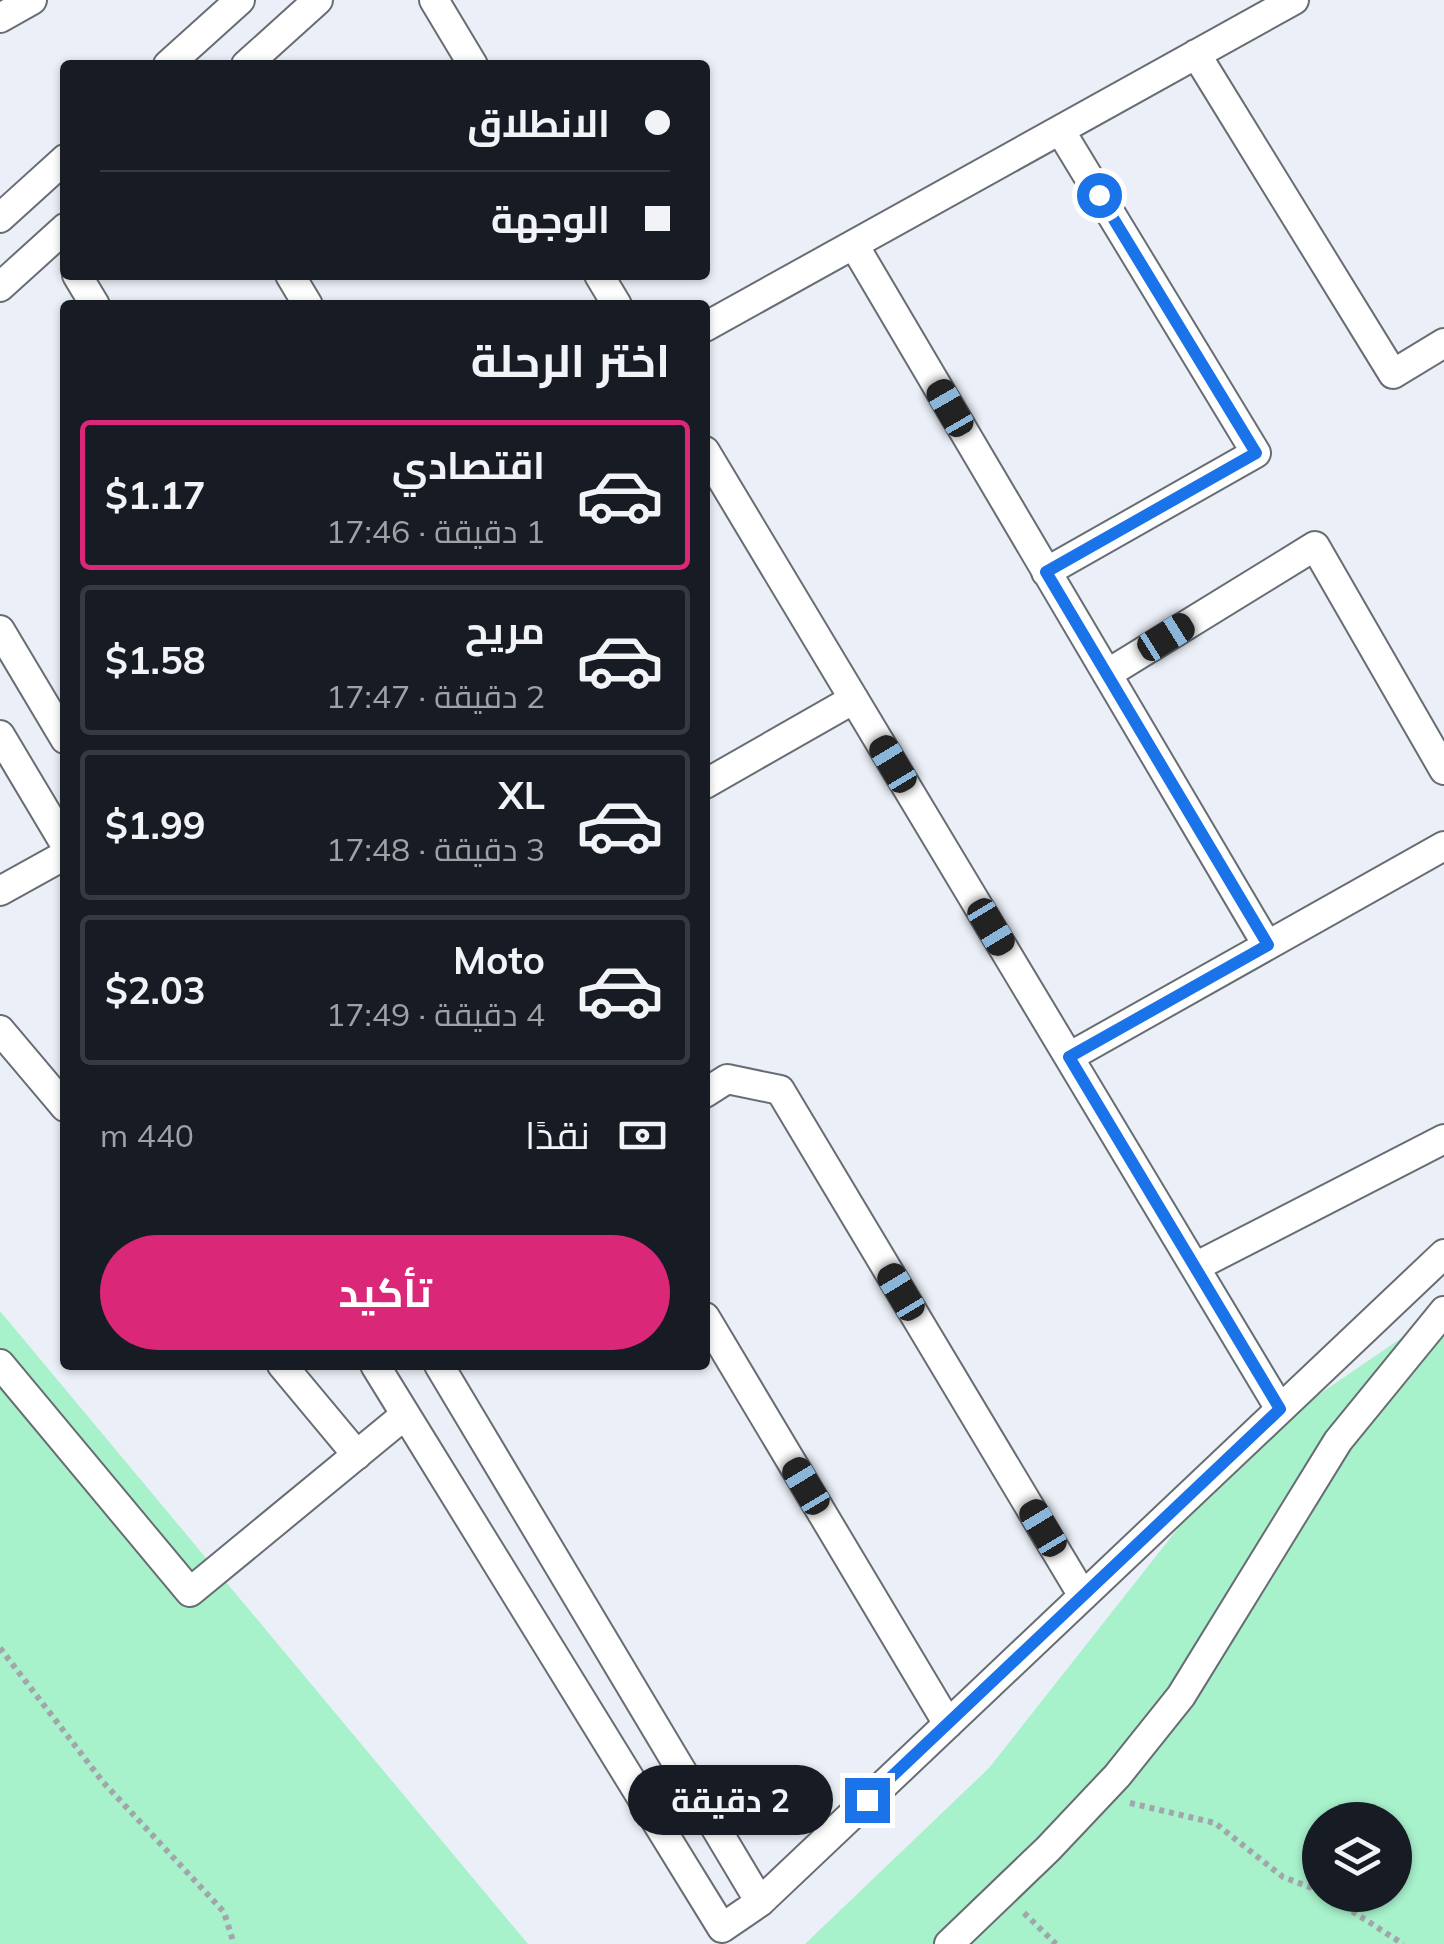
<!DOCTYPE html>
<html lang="ar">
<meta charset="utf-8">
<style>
body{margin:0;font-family:Mulish,Cairo,sans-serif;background:#242831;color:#f1f3f6;direction:rtl;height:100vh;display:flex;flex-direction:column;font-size:38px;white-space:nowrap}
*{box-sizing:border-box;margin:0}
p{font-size:32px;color:#9ea1a6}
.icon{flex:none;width:55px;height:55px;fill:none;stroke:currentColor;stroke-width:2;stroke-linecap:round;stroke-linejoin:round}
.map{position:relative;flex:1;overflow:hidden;direction:ltr}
.sheet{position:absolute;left:60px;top:300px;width:650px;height:1070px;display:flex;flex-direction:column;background:#171b24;border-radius:10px;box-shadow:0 2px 8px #0004;direction:rtl}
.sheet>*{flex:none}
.hud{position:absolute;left:60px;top:60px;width:650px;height:220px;border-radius:10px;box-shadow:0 2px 8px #0004;direction:rtl;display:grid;align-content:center;height:220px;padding:0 40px;background:#171b24}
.controls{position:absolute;left:1302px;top:1802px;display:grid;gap:20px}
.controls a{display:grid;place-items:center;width:110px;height:110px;border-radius:50%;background:#171b24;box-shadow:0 2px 8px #0004;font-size:50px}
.end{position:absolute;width:45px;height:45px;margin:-22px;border:12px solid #1a73e8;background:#fff;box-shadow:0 0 0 5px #fff}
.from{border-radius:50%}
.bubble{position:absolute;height:70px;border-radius:35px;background:#171b24;box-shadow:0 2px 8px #0004;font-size:32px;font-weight:700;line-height:70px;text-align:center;direction:rtl}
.car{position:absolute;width:30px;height:60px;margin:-30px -15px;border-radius:12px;box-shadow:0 0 8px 2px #0007;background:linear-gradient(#222 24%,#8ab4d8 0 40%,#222 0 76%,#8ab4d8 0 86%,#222 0)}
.hud b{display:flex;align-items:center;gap:35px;height:95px;font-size:38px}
.hud b+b{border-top:2px solid #363941}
.hud i{width:25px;height:25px;background:#f1f3f6}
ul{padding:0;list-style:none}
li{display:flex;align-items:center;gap:30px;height:150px;margin:0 20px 15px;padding:0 20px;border:5px solid #363941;border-radius:10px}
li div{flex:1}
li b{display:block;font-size:38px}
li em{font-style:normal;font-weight:700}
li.selected{border-color:#db2777}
li>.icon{width:90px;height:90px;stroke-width:1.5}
h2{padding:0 40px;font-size:45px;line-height:120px}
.pay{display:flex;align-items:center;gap:25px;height:110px;padding:0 40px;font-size:38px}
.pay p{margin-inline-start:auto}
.primary-button{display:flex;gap:20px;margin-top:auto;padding:20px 40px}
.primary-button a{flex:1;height:115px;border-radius:60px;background:#db2777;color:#fff;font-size:40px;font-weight:700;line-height:115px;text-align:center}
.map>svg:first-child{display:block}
.green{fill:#a7f1cb;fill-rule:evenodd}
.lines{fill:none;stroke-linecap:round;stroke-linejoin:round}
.street-casing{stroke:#686d74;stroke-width:32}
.path{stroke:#a2a6ac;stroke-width:6;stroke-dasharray:5 5;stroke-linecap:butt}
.street{stroke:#fff;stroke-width:28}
.route{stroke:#1a73e8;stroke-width:12}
</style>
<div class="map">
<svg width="1444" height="1944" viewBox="0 0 1444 1944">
<rect width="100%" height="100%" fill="#ebf0f8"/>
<path class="green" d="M1444 1309V1944H805L989 1768 1242 1447ZM1320 1820H1395V1895H1320Z
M0 1311 528 1944H0Z"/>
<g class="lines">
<g class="street-casing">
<path id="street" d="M434 0 473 65
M0 18 32 0
M1196 54 1393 374 1444 343
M168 65 240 0
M246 65 318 0
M0 218 65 159
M854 245 1267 945
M77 275 95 305
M290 275 308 305
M599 275 617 305
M0 287 65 228
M705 327 1294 0
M705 451 1280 1409
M1046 572 1256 453 1060 130
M0 630 65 739
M1107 674 1315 546 1444 770
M0 735 65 844
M705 784 854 699
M0 891 65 855
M0 1030 65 1107
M1069 1057 1444 846
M705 1093 727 1079 780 1090 1083 1596
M1195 1267 1444 1139
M705 1317 948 1724
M0 1364 190 1592 405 1415
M282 1365 357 1455
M375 1365 722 1928 760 1902 1444 1254
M439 1365 760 1902
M949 1944 1048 1849 1117 1776 1181 1696 1338 1441 1444 1311"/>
</g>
<path class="path" d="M0 1648 103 1782 224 1912 234 1944
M1130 1803 1215 1823 1283 1877 1320 1891
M1327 1895 1403 1944
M1024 1913 1056 1944"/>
<use href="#street" class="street"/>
</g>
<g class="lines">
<path class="route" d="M867 1800 1280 1409 1069 1057 1268 945 1046 572 1256 453 1099 195"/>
</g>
</svg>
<div class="controls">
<a><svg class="icon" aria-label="layers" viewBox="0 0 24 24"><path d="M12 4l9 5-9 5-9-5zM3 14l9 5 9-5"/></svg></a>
</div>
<i class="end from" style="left:1099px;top:195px"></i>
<i class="end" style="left:867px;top:1800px"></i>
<div class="bubble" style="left:628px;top:1765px;width:205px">2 دقيقة</div>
<i class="car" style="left:950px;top:408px;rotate:330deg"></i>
<i class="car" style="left:1166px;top:637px;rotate:58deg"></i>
<i class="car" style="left:893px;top:764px;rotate:329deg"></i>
<i class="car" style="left:991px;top:927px;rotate:149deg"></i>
<i class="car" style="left:901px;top:1292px;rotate:329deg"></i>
<i class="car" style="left:806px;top:1486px;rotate:329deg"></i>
<i class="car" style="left:1043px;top:1528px;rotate:329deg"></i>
<div class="hud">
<b><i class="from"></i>الانطلاق</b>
<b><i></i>الوجهة</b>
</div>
<section class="sheet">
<h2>اختر الرحلة</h2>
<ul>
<li class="selected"><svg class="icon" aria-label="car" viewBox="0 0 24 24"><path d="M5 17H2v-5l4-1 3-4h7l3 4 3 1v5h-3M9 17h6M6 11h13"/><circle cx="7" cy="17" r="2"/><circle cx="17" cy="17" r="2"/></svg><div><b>اقتصادي</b><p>1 دقيقة · 17:46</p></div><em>$1.17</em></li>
<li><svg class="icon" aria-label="car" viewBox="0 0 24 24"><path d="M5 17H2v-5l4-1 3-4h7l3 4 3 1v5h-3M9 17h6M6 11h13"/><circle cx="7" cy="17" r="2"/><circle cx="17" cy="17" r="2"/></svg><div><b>مريح</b><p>2 دقيقة · 17:47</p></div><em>$1.58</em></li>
<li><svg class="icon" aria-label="car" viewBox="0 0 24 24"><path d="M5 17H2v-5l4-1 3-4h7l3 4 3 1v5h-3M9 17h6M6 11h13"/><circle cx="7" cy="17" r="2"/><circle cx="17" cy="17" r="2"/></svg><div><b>XL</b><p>3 دقيقة · 17:48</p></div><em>$1.99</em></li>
<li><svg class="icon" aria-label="car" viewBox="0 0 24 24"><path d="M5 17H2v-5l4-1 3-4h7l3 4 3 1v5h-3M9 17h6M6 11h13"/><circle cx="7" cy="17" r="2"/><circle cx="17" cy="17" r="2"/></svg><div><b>Moto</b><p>4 دقيقة · 17:49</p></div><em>$2.03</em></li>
</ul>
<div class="pay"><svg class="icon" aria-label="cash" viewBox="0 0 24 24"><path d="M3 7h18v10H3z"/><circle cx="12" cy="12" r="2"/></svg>نقدًا<p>440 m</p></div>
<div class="primary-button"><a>تأكيد</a></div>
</section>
</div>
